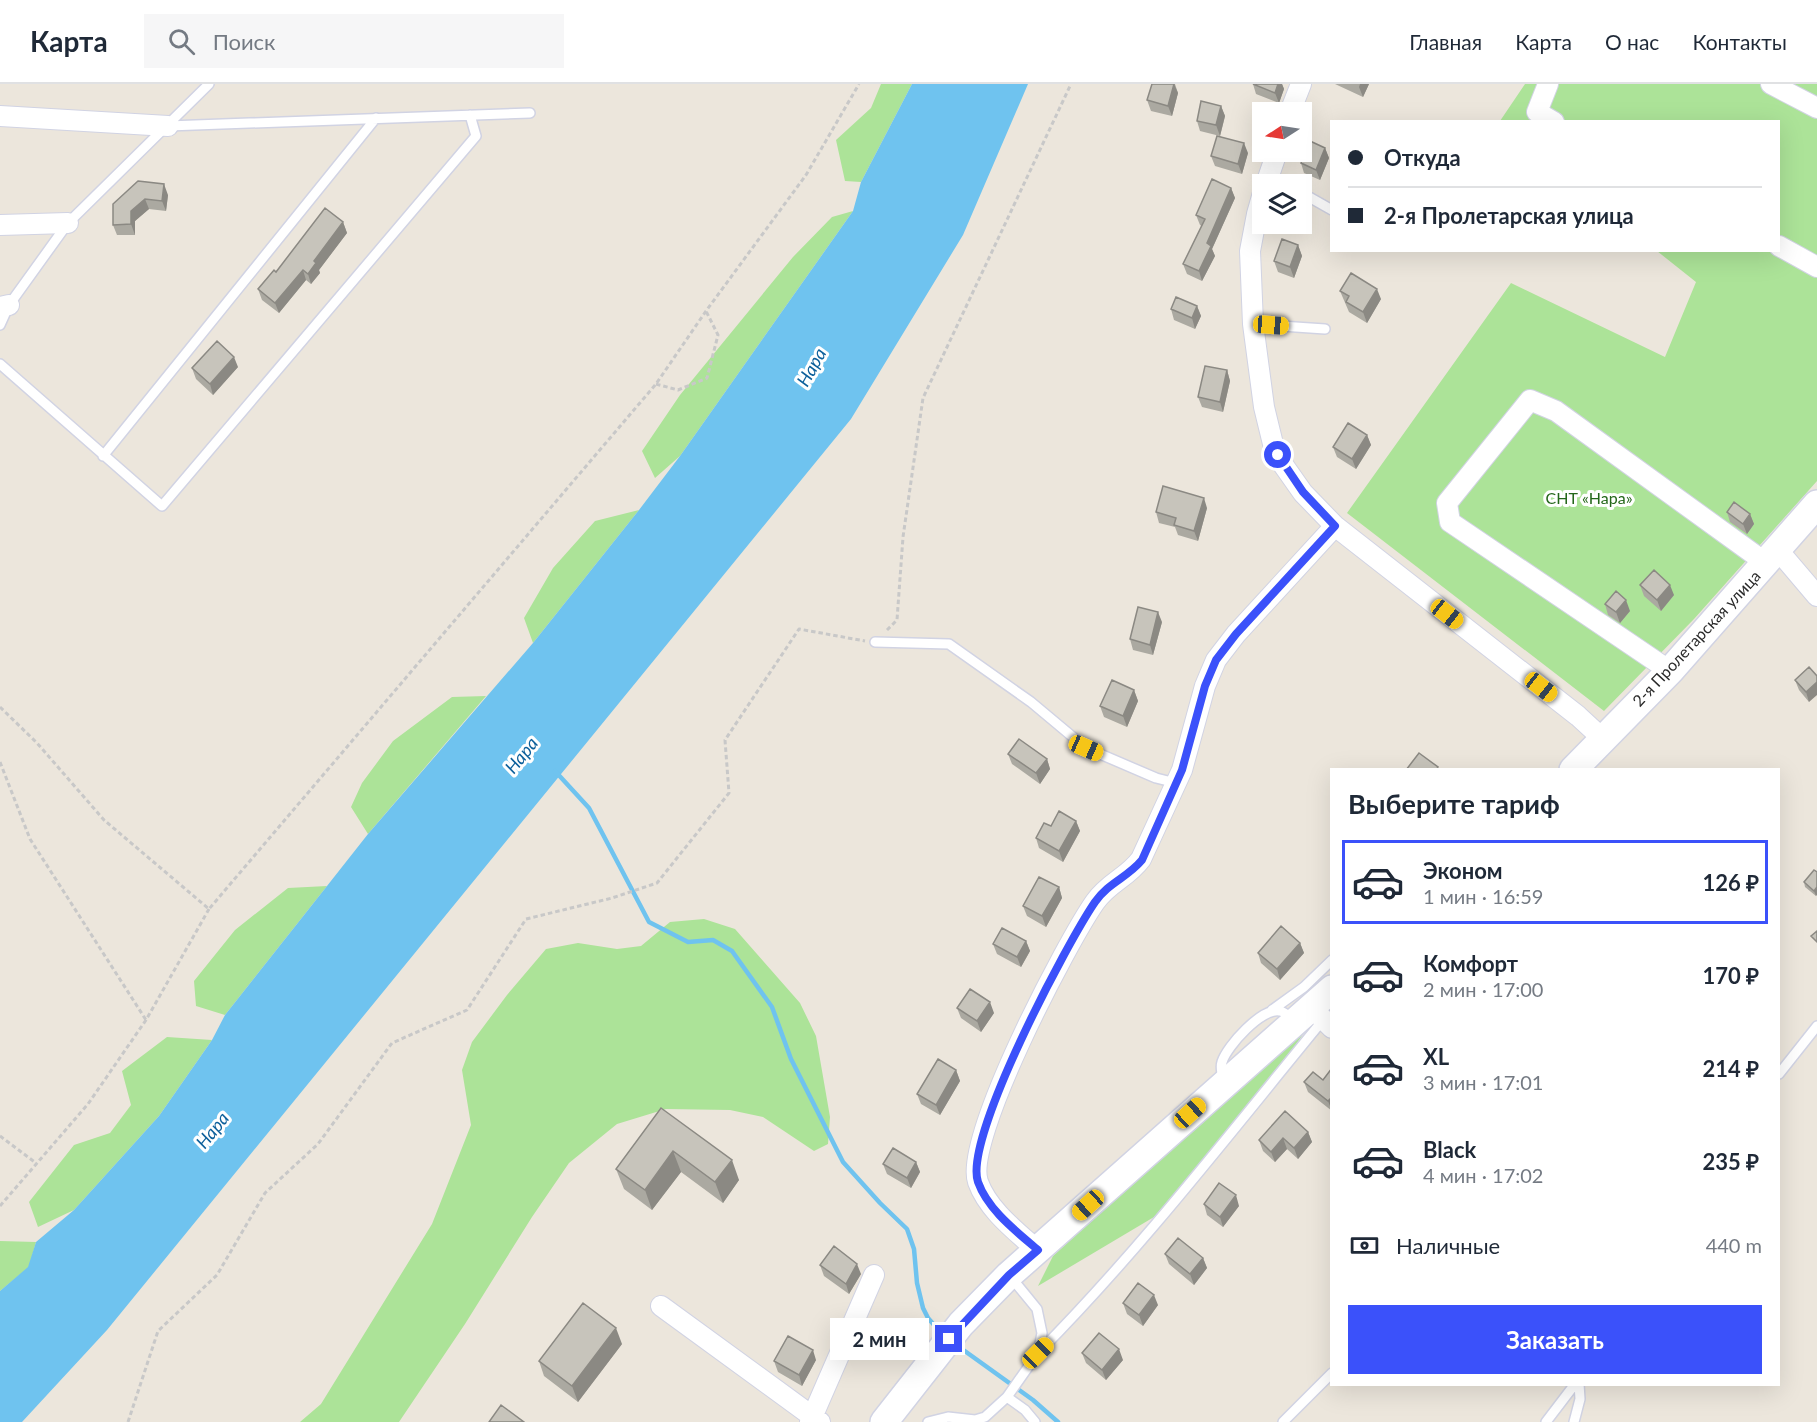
<!DOCTYPE html>
<html lang="ru">
<meta charset="utf-8">
<style>
body{margin:0;font-family:Lato,sans-serif;background:#f6f6f7;color:#1f2937;height:100vh;display:flex;flex-direction:column;font-size:22px;white-space:nowrap}
*{box-sizing:border-box;margin:0}
p{font-size:20px;color:#747a83}
.icon{flex:none;width:33px;height:33px;fill:none;stroke:currentColor;stroke-width:2;stroke-linecap:round;stroke-linejoin:round}
.map{position:relative;flex:1;overflow:hidden}
.sheet{position:absolute;left:1330px;top:684px;width:450px;height:618px;display:flex;flex-direction:column;background:#fff;border-radius:0px;box-shadow:0 6px 24px #0002}
.sheet>*{flex:none}
.top-card{position:absolute;left:1330px;top:36px;width:450px;height:132px;border-radius:0px;box-shadow:0 6px 24px #0002;display:grid;align-content:center;height:132px;padding:0 18px;background:#fff}
.needle{width:39px;rotate:258deg}
.buttons{position:absolute;left:1252px;top:18px;display:grid;gap:12px}
.buttons a{display:grid;place-items:center;width:60px;height:60px;border-radius:0px;background:#fff;box-shadow:0 6px 24px #0002;font-size:30px}
.end{position:absolute;width:27px;height:27px;margin:-14px;border:8px solid #3b51fa;background:#fff;box-shadow:0 0 0 3px #fff}
.from{border-radius:50%}
.bubble{position:absolute;height:42px;border-radius:0px;background:#fff;box-shadow:0 6px 24px #0002;font-size:20px;font-weight:700;line-height:42px;text-align:center}
.car{position:absolute;width:18px;height:36px;margin:-18px -9px;border-radius:8px;box-shadow:0 0 4px 2px #0007;background:linear-gradient(#f5c518 24%,#345 0 40%,#f5c518 0 76%,#345 0 86%,#f5c518 0)}
.top-card b{display:flex;align-items:center;gap:21px;height:57px;font-size:22px}
.top-card b+b{border-top:2px solid #e0e1e3}
.top-card i{width:15px;height:15px;background:#1f2937}
ul{padding:0;list-style:none}
li{display:flex;align-items:center;gap:18px;height:84px;margin:0 12px 9px;padding:0 6px;border:3px solid transparent;border-radius:0px}
li div{flex:1}
li b{display:block;font-size:22px}
li em{font-style:normal;font-weight:700}
li.selected{border-color:#3b51fa}
li>.icon{width:54px;height:54px;stroke-width:1.5}
h2{padding:0 18px;font-size:27px;line-height:72px}
.pay{display:flex;align-items:center;gap:15px;height:66px;padding:0 18px;font-size:22px}
.pay p{margin-inline-start:auto}
.cta{display:flex;gap:12px;margin-top:auto;padding:12px 18px}
.cta a{flex:1;height:69px;border-radius:0px;background:#3b51fa;color:#fff;font-size:24px;font-weight:700;line-height:69px;text-align:center}
header{display:flex;align-items:center;gap:36px;box-sizing:border-box;height:84px;padding:0 30px;background:#fff;border-bottom:2px solid #e0e1e3}
header strong{font-size:28px}
nav{display:flex;gap:33px;margin-inline-start:auto;font-size:21px}
.search{width:420px;height:54px;background:#f6f6f7;display:flex;align-items:center;gap:15px;box-sizing:border-box;padding:0 21px;border-radius:0px;color:#747a83;font-size:22px}
.map>svg:first-child{display:block}
.green{fill:#ace398}
.water{fill:#6fc3ef}
.lines{fill:none;stroke-linecap:round;stroke-linejoin:round}
.stream{stroke:#6fc3ef;stroke-width:4.5}
.service-casing{stroke:#d1d3e3;stroke-width:12}
.minor-casing{stroke:#d1d3e3;stroke-width:22}
.secondary-casing{stroke:#d1d3e3;stroke-width:30}
.path{stroke:#c8c8c8;stroke-width:3;stroke-dasharray:4.5 3;stroke-linecap:butt}
.service{stroke:#fff;stroke-width:9}
.minor{stroke:#fff;stroke-width:20}
.secondary{stroke:#fff;stroke-width:27}
.wall{fill:#aba9a1}
.shaded-wall{fill:#8b8983}
.building{fill:#c7c4bb;stroke:#8b8983;stroke-width:1.5}
.route{stroke:#3b51fa;stroke-width:8}
.labels{text-anchor:middle;dominant-baseline:central;stroke-width:6;stroke-linejoin:round;paint-order:stroke}
.park-label{font-size:16px;fill:#24671a;stroke:#fff}
.street-label{font-size:16px;fill:#2a2a2a;stroke:#fff}
.water-label{font-size:18px;font-style:italic;fill:#0d609b;stroke:#fff}
</style>
<header>
<strong>Карта</strong>
<div class="search"><svg class="icon" aria-label="search" viewBox="0 0 24 24"><circle cx="10" cy="10" r="6"/><path d="M15 15l6 6"/></svg>Поиск</div>
<nav><a>Главная</a><a>Карта</a><a>О нас</a><a>Контакты</a></nav>
</header>
<div class="map">
<svg width="1817" height="1338" viewBox="0 0 1817 1338">
<rect width="100%" height="100%" fill="#ece6dc"/>
<path class="green" d="M881 0H912L861 98 845 97 836 56 871 24Z
M1525 0H1817V397L1694 535 1604 627 1347 429 1511 199 1665 273 1696 198 1657 167 1779 166V38L1500 37Z
M853 127 680 372 655 394 642 367 680 311 793 173 832 133Z
M639 426 533 559 524 534 553 484 595 437Z
M486 612 368 750 351 723 362 699 393 657 452 613Z
M327 802 225 931 196 922 194 897 235 846 288 804Z
M704 835 735 845 800 919 816 952 830 1033 828 1060 814 1067 763 1033 730 1026 666 1025 617 1040 569 1079 532 1133 465 1240 399 1338H300L321 1320 432 1140 471 1041 462 986 472 958 507 911 546 865 578 859 617 865 641 862 670 838Z
M1307 944 1264 1009 1154 1133 1038 1202 1053 1172 1194 1042Z
M167 953 212 956 159 1032 74 1126 38 1143 29 1118 74 1061 110 1049 131 1021 122 987Z
M0 1157 36 1158 29 1183 0 1207Z"/>
<path class="water" d="M912 0H1028L963 151 851 335 107 1246 22 1338H0V1207L28 1183 36 1158 74 1126 159 1032 212 956 225 931 327 802 368 750 533 559 639 426 680 372 853 127 861 98Z"/>
<g class="lines">
<path class="stream" d="M555 687 589 724 649 838 688 858 713 856 732 867 772 923 791 975 843 1078 880 1119 907 1145 914 1165 917 1199 923 1224 928 1234 941 1249
M955 1260 1033 1316 1058 1338"/>
<g class="service-casing">
<path id="service" d="M168 42 530 29
M1269 91 1286 100
M1302 109 1332 126
M1253 240 1325 245
M0 241 9 221 68 139 209 0
M0 280 162 422 476 52 470 31
M103 372 376 34
M875 558 949 560 1031 618 1086 664 1156 694 1176 699
M1272 926 1304 903 1332 876
M1779 990 1817 942
M1224 997C1222 991 1220 984 1222 978 1227 962 1262 923 1280 927 1284 928 1289 932 1293 934
M1038 1269C1141 1165 1230 1049 1323 936
M1007 1313 1025 1326 1035 1338
M928 1338 948 1333 975 1336 985 1333 1007 1313 1038 1269 1042 1249 1037 1225 1010 1192
M1283 1338 1332 1289
M1546 1338 1575 1300
M1574 1338 1580 1315 1579 1300"/>
</g>
<g class="minor-casing">
<path id="minor" d="M1548 0 1537 28 1554 38
M1771 0 1817 24
M1290 28 1301 0
M0 32 168 42
M1266 100 1277 68
M1263 109 1257 130 1250 167 1253 240 1264 323 1273 360 1284 382 1303 409 1335 442 1578 632 1603 655
M0 141 68 139
M1779 162 1817 183
M0 223 9 221
M1777 465 1817 512
M1670 587 1450 438 1447 419 1530 316 1556 327 1766 479
M1311 923 1332 944
M1037 1166C1016 1147 988 1126 978 1098 963 1056 1067 858 1095 818 1109 798 1127 794 1141 775L1182 686 1205 602 1216 576 1236 550 1335 442
M661 1222 820 1338
M810 1338 874 1191"/>
</g>
<g class="secondary-casing">
<path id="secondary" d="M1573 686 1670 587 1817 420
M884 1338 961 1240 1009 1191 1332 905"/>
</g>
<path class="path" d="M656 300 678 306 707 294 718 251 706 227
M887 546 897 536 903 453 923 314 1071 0
M0 623 37 659 104 736 209 825 656 300 706 227 806 91 859 0
M0 678 30 755 146 936
M0 1052 36 1079
M0 1122 88 1020 146 936 209 825
M128 1338 158 1247 217 1191 265 1109 318 1060 392 959 467 926 526 835 612 814 657 799 729 709 725 656 799 545 865 557"/>
<use href="#service" class="service"/>
<use href="#minor" class="minor"/>
<use href="#secondary" class="secondary"/>
</g>
<path class="wall" d="M1152 0H1175L1178 9 1172 32 1151 27 1147 16Z
M1253 0H1282L1284 5 1279 19 1256 10Z
M1335 0H1369L1363 13Z
M1221 22 1225 32 1220 52 1200 47 1197 37Z
M1325 64 1329 74 1320 96 1304 89 1301 79Z
M1248 69 1242 90 1215 82 1211 72Z
M1231 104 1235 114 1212 165 1215 172 1202 197 1187 190 1183 180 1202 142 1200 141 1196 131Z
M168 111 166 127 149 125 135 137V151H117L113 141V120Z
M343 138 347 149 319 186 320 189 311 200 306 196 279 229 262 216 258 205 276 188Z
M1298 161 1302 172 1294 194 1278 188 1274 177Z
M1340 207 1381 215 1367 239 1349 228Z
M1197 222 1201 232 1195 245 1174 236 1171 225Z
M238 283 213 311 196 295 192 284Z
M1227 286 1230 297 1223 328 1202 323 1198 313Z
M1367 351 1371 361 1356 385 1337 373 1333 363Z
M1207 424 1198 457 1178 451 1175 443 1159 439 1156 428Z
M1727 428 1750 430 1754 440 1747 450 1730 438Z
M1640 501 1674 511 1661 527 1644 512Z
M1605 520 1630 527 1620 539 1608 531Z
M1162 538 1153 571 1133 566 1130 555Z
M1809 583V618L1799 606 1795 596Z
M1134 606 1138 617 1127 643 1104 633 1100 622Z
M1008 670 1047 675 1050 685 1040 700 1012 680Z
M1076 737 1080 747 1063 778 1039 764 1036 754 1051 742Z
M1814 786 1816 812 1805 803 1804 798Z
M1059 803 1062 814 1046 843 1027 832 1023 822Z
M1026 857 1030 867 1021 883 997 870 993 860Z
M1300 859 1304 869 1280 896 1261 879 1258 869Z
M957 924 994 929 981 948 961 934Z
M1332 984V1027L1308 1008 1304 998 1323 996Z
M956 986 960 997 940 1031 921 1020 917 1010Z
M661 1024 739 1096 723 1119 681 1088 652 1126 624 1105 616 1085Z
M1308 1048 1312 1058 1298 1075 1287 1065 1275 1078 1263 1067 1259 1056Z
M916 1078 920 1088 911 1104 887 1090 883 1080Z
M1204 1120 1239 1122 1223 1143 1207 1131Z
M1165 1170 1203 1174 1207 1184 1194 1201 1169 1180Z
M820 1181 861 1190 849 1210 824 1192Z
M1123 1219 1158 1221 1143 1242 1127 1230Z
M622 1260 578 1318 544 1292 539 1277Z
M1082 1269 1123 1276 1106 1296 1086 1279Z
M816 1276 802 1302 778 1288 774 1277Z"/>
<path class="shaded-wall" d="M1174 0 1178 9 1172 32 1168 22Z
M1278 0H1282L1284 5 1279 19 1275 9Z
M1360 0H1369L1363 13 1359 3Z
M1221 22 1225 32 1220 52 1216 41Z
M1244 59 1248 69 1242 90 1238 80Z
M1325 64 1329 74 1320 96 1316 86Z
M164 100 168 111 166 127 162 117Z
M1231 104 1235 114 1212 165 1215 172 1202 197 1199 187 1207 159Z
M145 115 149 125 135 137V151L131 140V127Z
M343 138 347 149 319 186 320 189 311 200 308 190 314 177Z
M1298 161 1302 172 1294 194 1290 183Z
M303 186 306 196 279 229 275 219Z
M1377 205 1381 215 1367 239 1363 228Z
M1197 222 1201 232 1195 245 1192 234Z
M234 273 238 283 213 311 210 300Z
M1227 286 1230 297 1223 328 1220 318Z
M1367 351 1371 361 1356 385 1352 375Z
M1204 414 1207 424 1198 457 1194 447Z
M1750 430 1754 440 1747 450 1743 440Z
M1670 501 1674 511 1661 527 1657 516Z
M1626 516 1630 527 1620 539 1616 528Z
M1158 528 1162 538 1153 571 1150 561Z
M1817 598V611L1809 618 1806 608Z
M1134 606 1138 617 1127 643 1123 632Z
M1047 675 1050 685 1040 700 1036 689Z
M1076 737 1080 747 1063 778 1059 767Z
M1059 803 1062 814 1046 843 1042 832Z
M1817 803V811L1816 812 1814 807Z
M1026 857 1030 867 1021 883 1017 873Z
M1300 859 1304 869 1280 896 1277 885Z
M990 918 994 929 981 948 977 937Z
M956 986 960 997 940 1031 936 1021Z
M1332 1013V1027L1328 1017Z
M1308 1048 1312 1058 1298 1075 1294 1064Z
M1283 1054 1287 1065 1275 1078 1271 1068Z
M673 1067 681 1088 652 1126 645 1106Z
M732 1076 739 1096 723 1119 715 1098Z
M916 1078 920 1088 911 1104 907 1094Z
M1236 1111 1239 1122 1223 1143 1220 1133Z
M1203 1174 1207 1184 1194 1201 1190 1190Z
M857 1180 861 1190 849 1210 846 1200Z
M1154 1211 1158 1221 1143 1242 1139 1231Z
M616 1244 622 1260 578 1318 572 1302Z
M1119 1265 1123 1276 1106 1296 1102 1286Z
M813 1266 816 1276 802 1302 799 1291Z"/>
<path class="building" d="M1152 0H1174L1168 22 1147 16Z
M1253 0H1278L1275 9Z
M1201 17 1221 22 1216 41 1197 37Z
M1217 52 1244 59 1238 80 1211 72Z
M1310 57 1325 64 1316 86 1301 79Z
M1212 95 1231 104 1207 159 1211 162 1199 187 1183 180 1205 135 1196 131Z
M138 97 164 100 162 117 145 115 131 127V140L113 141V120Z
M325 124 343 138 314 177 316 179 308 190 303 186 275 219 258 205 274 186 276 188Z
M1282 155 1298 161 1290 183 1274 177Z
M1351 189 1377 205 1363 228 1346 218 1349 212 1340 207Z
M1176 213 1197 222 1192 234 1171 225Z
M217 257 234 273 210 300 192 284Z
M1205 282 1227 286 1220 318 1198 313Z
M1348 339 1367 351 1352 375 1333 363Z
M1163 402 1204 414 1194 447 1174 441 1176 434 1156 428Z
M1734 418 1750 430 1743 440 1727 428Z
M1654 486 1670 501 1657 516 1640 501Z
M1616 507 1626 516 1616 528 1605 520Z
M1138 523 1158 528 1150 561 1130 555Z
M1809 583 1817 592V598L1806 608 1795 596Z
M1112 596 1134 606 1123 632 1100 622Z
M1019 655 1047 675 1036 689 1008 670Z
M1419 669 1438 683 1436 686H1406Z
M1059 727 1076 737 1059 767 1036 754 1044 739 1051 742Z
M1814 786 1817 788V803L1814 807 1804 798Z
M1039 793 1059 803 1042 832 1023 822Z
M1281 842 1300 859 1277 885 1258 869Z
M1002 844 1026 857 1017 873 993 860Z
M1817 847V858L1811 852Z
M970 905 990 918 977 937 957 924Z
M938 975 956 986 936 1021 917 1010Z
M1332 984V1013L1328 1017 1304 998 1313 988 1323 996Z
M661 1024 732 1076 715 1098 673 1067 645 1106 616 1085Z
M1285 1027 1308 1048 1294 1064 1283 1054 1271 1068 1259 1056Z
M893 1064 916 1078 907 1094 883 1080Z
M1219 1099 1236 1111 1220 1133 1204 1120Z
M1178 1154 1203 1174 1190 1190 1165 1170Z
M834 1162 857 1180 846 1200 820 1181Z
M1138 1199 1154 1211 1139 1231 1123 1219Z
M583 1219 616 1244 572 1302 539 1277Z
M1099 1249 1119 1265 1102 1286 1082 1269Z
M788 1252 813 1266 799 1291 774 1277Z
M501 1321 524 1338H489Z"/>
<g class="lines">
<path class="route" d="M949 1255 1009 1191 1038 1166C1016 1147 988 1126 978 1098 963 1055 1067 859 1095 818 1109 798 1127 794 1142 776L1182 686 1205 602 1216 576 1236 550 1335 442 1303 408 1278 371"/>
</g>
<g class="labels">
<g class="park-label">
<text x="1589" y="413">СНТ «Нара»</text>
</g>
<g class="street-label">
<text transform="translate(1696 554) rotate(-47)">2-я Пролетарская улица</text>
</g>
<g class="water-label">
<text transform="translate(811 283) rotate(-61)">Нара</text>
<text transform="translate(521 671) rotate(-51)">Нара</text>
<text transform="translate(212 1046) rotate(-51)">Нара</text>
</g>
</g>
</svg>
<div class="buttons">
<a><svg class="needle" viewBox="-14 -14 28 28"><path d="M0-13l5 13h-10z" fill="#e53935"/><path d="M0 13l5-13h-10z" fill="#747a83"/></svg></a>
<a><svg class="icon" aria-label="layers" viewBox="0 0 24 24"><path d="M12 4l9 5-9 5-9-5zM3 14l9 5 9-5"/></svg></a>
</div>
<i class="end from" style="left:1278px;top:371px"></i>
<i class="end" style="left:949px;top:1255px"></i>
<div class="bubble" style="left:830px;top:1234px;width:99px">2 мин</div>
<i class="car" style="left:1271px;top:241px;rotate:94deg"></i>
<i class="car" style="left:1447px;top:530px;rotate:128deg"></i>
<i class="car" style="left:1541px;top:603px;rotate:128deg"></i>
<i class="car" style="left:1086px;top:664px;rotate:114deg"></i>
<i class="car" style="left:1190px;top:1029px;rotate:48deg"></i>
<i class="car" style="left:1088px;top:1121px;rotate:228deg"></i>
<i class="car" style="left:1038px;top:1269px;rotate:45deg"></i>
<div class="top-card">
<b><i class="from"></i>Откуда</b>
<b><i></i>2-я Пролетарская улица</b>
</div>
<section class="sheet">
<h2>Выберите тариф</h2>
<ul>
<li class="selected"><svg class="icon" aria-label="car" viewBox="0 0 24 24"><path d="M5 17H2v-5l4-1 3-4h7l3 4 3 1v5h-3M9 17h6M6 11h13"/><circle cx="7" cy="17" r="2"/><circle cx="17" cy="17" r="2"/></svg><div><b>Эконом</b><p>1 мин · 16:59</p></div><em>126 ₽</em></li>
<li><svg class="icon" aria-label="car" viewBox="0 0 24 24"><path d="M5 17H2v-5l4-1 3-4h7l3 4 3 1v5h-3M9 17h6M6 11h13"/><circle cx="7" cy="17" r="2"/><circle cx="17" cy="17" r="2"/></svg><div><b>Комфорт</b><p>2 мин · 17:00</p></div><em>170 ₽</em></li>
<li><svg class="icon" aria-label="car" viewBox="0 0 24 24"><path d="M5 17H2v-5l4-1 3-4h7l3 4 3 1v5h-3M9 17h6M6 11h13"/><circle cx="7" cy="17" r="2"/><circle cx="17" cy="17" r="2"/></svg><div><b>XL</b><p>3 мин · 17:01</p></div><em>214 ₽</em></li>
<li><svg class="icon" aria-label="car" viewBox="0 0 24 24"><path d="M5 17H2v-5l4-1 3-4h7l3 4 3 1v5h-3M9 17h6M6 11h13"/><circle cx="7" cy="17" r="2"/><circle cx="17" cy="17" r="2"/></svg><div><b>Black</b><p>4 мин · 17:02</p></div><em>235 ₽</em></li>
</ul>
<div class="pay"><svg class="icon" aria-label="cash" viewBox="0 0 24 24"><path d="M3 7h18v10H3z"/><circle cx="12" cy="12" r="2"/></svg>Наличные<p>440 m</p></div>
<div class="cta"><a>Заказать</a></div>
</section>
</div>
